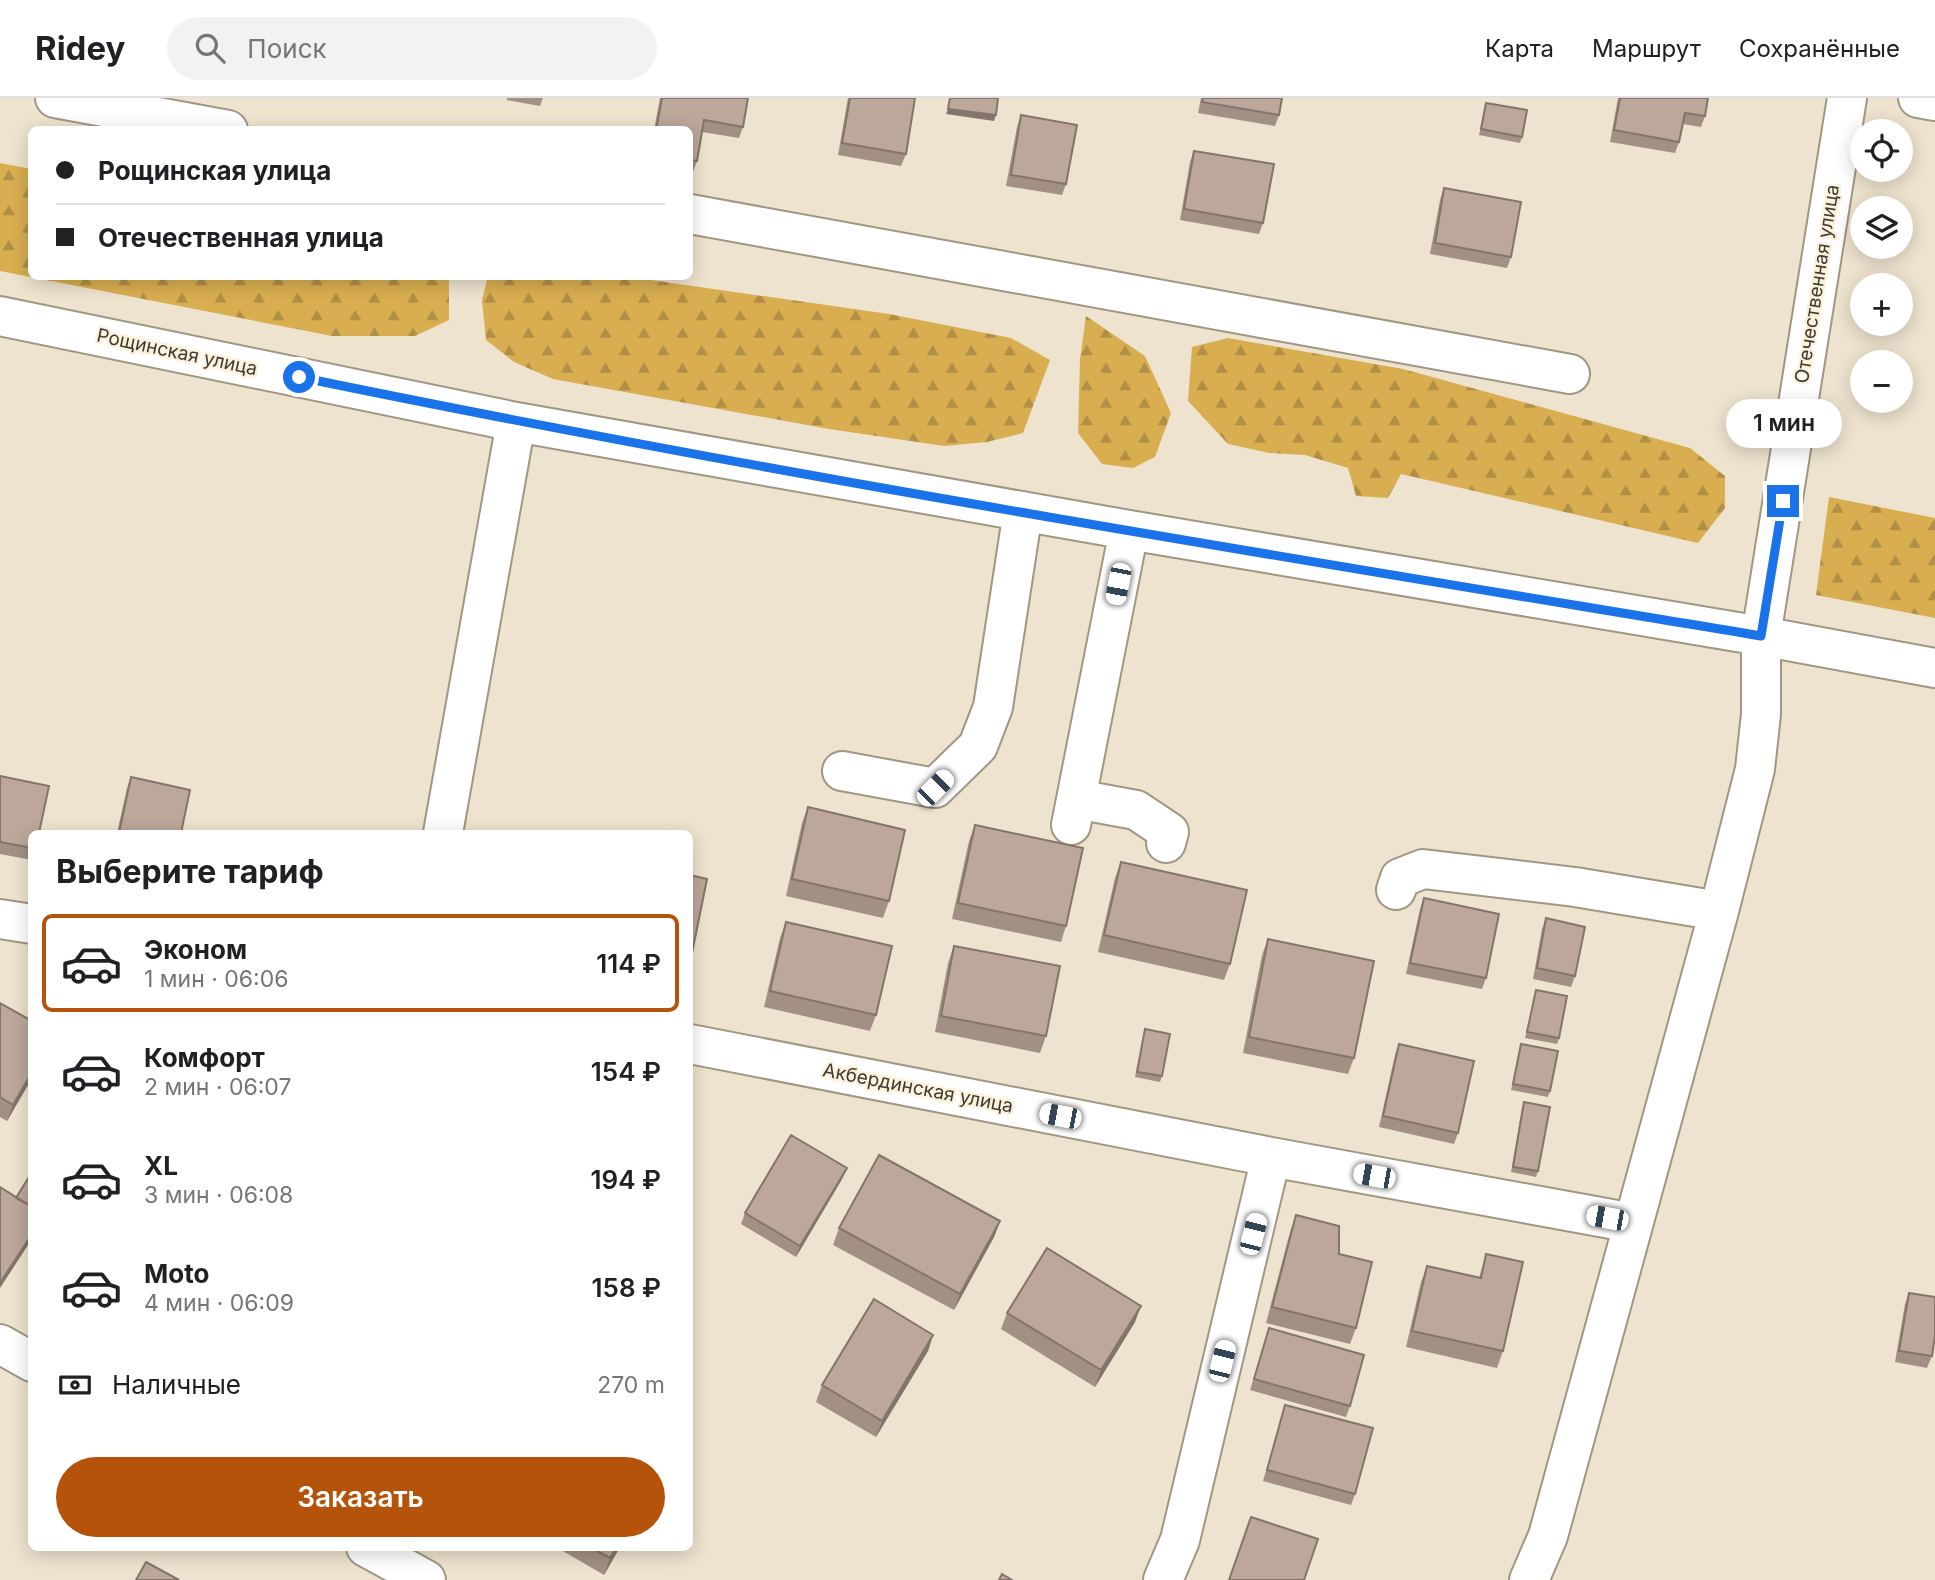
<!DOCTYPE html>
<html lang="ru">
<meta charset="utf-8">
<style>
body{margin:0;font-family:Inter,sans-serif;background:#f2f2f2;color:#202124;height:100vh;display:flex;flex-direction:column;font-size:26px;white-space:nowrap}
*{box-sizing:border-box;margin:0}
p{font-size:23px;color:#757577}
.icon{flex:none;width:38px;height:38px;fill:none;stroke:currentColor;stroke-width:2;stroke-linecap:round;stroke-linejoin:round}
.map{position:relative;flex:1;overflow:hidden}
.sheet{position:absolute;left:28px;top:732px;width:665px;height:721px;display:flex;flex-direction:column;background:#fff;border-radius:10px;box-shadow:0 4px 18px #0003}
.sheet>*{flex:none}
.banner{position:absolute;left:28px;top:28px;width:665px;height:154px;border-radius:10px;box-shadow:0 4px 18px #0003;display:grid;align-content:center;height:154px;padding:0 28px;background:#fff}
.fabs{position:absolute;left:1850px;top:21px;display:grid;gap:14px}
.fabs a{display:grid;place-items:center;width:63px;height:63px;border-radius:50%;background:#fff;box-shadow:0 4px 18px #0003;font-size:35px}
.end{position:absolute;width:32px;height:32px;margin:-16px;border:9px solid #1a73e8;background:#fff;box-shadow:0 0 0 4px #fff}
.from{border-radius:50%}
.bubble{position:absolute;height:49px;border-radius:24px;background:#fff;box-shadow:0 4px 18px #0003;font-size:23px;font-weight:600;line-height:49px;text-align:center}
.car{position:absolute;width:21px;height:42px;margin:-21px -10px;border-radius:9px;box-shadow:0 0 5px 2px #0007;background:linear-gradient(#fff 24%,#345 0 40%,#fff 0 76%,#345 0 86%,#fff 0)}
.banner b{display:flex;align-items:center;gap:24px;height:66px;font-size:26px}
.banner b+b{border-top:2px solid #e0e0e0}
.banner i{width:18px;height:18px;background:#202124}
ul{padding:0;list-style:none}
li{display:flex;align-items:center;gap:21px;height:98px;margin:0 14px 10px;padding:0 14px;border:4px solid transparent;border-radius:10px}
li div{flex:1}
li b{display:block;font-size:26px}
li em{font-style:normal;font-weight:600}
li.current{border-color:#b45309}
li>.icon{width:63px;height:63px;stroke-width:1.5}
h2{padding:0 28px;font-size:32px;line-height:84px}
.pay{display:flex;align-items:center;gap:18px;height:77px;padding:0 28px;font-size:26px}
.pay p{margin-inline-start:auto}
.button{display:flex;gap:14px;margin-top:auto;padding:14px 28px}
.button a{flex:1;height:80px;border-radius:42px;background:#b45309;color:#fff;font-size:28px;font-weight:600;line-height:80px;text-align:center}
header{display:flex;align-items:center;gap:42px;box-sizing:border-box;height:98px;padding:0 35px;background:#fff;border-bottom:2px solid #e0e0e0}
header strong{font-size:33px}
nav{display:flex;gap:38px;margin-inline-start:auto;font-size:24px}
.search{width:490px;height:63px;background:#f2f2f2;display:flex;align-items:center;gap:18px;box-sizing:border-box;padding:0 24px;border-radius:38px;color:#757577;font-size:26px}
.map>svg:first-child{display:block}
.forest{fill:url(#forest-firs)}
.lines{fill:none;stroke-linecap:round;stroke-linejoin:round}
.minor-casing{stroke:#a19683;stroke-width:42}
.minor{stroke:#fff;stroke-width:38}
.wall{fill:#a29084}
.shaded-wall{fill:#84756c}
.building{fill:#bca79a;stroke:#84756c;stroke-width:2}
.route{stroke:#1a73e8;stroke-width:9}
.labels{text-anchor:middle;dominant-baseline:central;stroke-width:5;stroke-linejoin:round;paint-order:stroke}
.street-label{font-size:19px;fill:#403b33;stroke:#fcf1db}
</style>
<header>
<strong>Ridey</strong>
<div class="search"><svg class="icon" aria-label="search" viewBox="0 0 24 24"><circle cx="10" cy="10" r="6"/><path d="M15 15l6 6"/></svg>Поиск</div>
<nav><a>Карта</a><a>Маршрут</a><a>Сохранённые</a></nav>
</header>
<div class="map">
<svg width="1935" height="1482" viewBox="0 0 1935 1482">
<defs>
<pattern id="forest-firs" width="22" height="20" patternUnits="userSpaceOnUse" patternTransform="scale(1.75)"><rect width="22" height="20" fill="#d9ae51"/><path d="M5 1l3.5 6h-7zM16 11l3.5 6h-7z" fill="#b18f44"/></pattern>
</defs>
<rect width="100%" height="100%" fill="#eee3ce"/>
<path class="forest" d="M0 65 31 71 32 178 447 179 449 182V222L415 238H332L0 173Z
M488 178 630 179 889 216 1011 240 1050 262 1023 335 987 344 944 348 829 331 553 281 514 264 486 242 482 202Z
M1086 218 1145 258 1171 315 1155 359 1133 370 1102 366 1078 335 1080 262Z
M1228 240 1403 271 1690 350 1725 378V410L1698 445 1401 376 1388 400 1356 398 1348 370 1305 357 1269 355 1228 346 1188 303 1192 249Z
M1829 399 1935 420V520L1816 497Z"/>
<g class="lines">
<g class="minor-casing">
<path id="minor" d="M55 0 228 32
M1918 0 1935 3
M690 116 1570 276
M0 218 516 324 1129 432 1761 538 1935 570
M842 673 935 690 978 648 993 609 1023 413
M1076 701 1136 712 1169 734 1166 745
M1071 727 1129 432
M443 735 516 324
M1396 792 1400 780 1423 771 1575 789 1719 813
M0 821 32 826
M690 946 1271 1059 1633 1125
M0 1246 32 1264
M366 1449 426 1482
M1163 1482 1180 1442 1271 1059
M1529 1482 1548 1438 1719 813 1755 671 1761 616V538L1847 0"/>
</g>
<use href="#minor" class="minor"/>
</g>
<path class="wall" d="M507 0H543L540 8 507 2Z
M660 0H748L743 29 739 40 702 34 697 63 693 74H690V32H654Z
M848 0H915L906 56 901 68 838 57Z
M1201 0H1282L1279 17 1275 28 1198 15Z
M1618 0H1708L1705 18 1701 29 1683 26 1679 44 1675 55 1610 44Z
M1486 5 1522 39 1520 45 1479 37Z
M1021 17 1066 86 1062 97 1006 88 1017 29Z
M1194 53 1263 125 1259 136 1180 122 1190 64Z
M1444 90 1511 159 1507 170 1430 156 1440 102Z
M0 678 32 735V762L0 756Z
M131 679 181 735H117L127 690Z
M808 709 889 803 883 820 786 798 802 725Z
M975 727 1066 828 1061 844 952 821 969 743Z
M1121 764 1230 866 1224 882 1098 854 1115 780Z
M1424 800 1486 880 1482 891 1406 876 1420 811Z
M1546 820 1575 878 1571 889 1533 881 1542 831Z
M786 824 876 917 870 933 764 909 780 840Z
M1268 841 1354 960 1348 976 1243 955 1262 857Z
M954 848 1046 938 1040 955 935 934 948 865Z
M1536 892 1559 940 1557 946 1525 940Z
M0 905 32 980 7 1023 0 1019Z
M1145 931 1162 978 1160 984 1135 979Z
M1399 946 1458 1035 1454 1046 1379 1029 1395 957Z
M1521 946 1550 993 1548 999 1511 992Z
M1524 1004 1538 1073 1536 1079 1511 1074 1522 1010Z
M842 1081 796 1159 741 1126 745 1115Z
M1296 1117 1339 1156 1356 1230 1350 1246 1266 1225 1290 1134Z
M1000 1123 994 1139 954 1212 833 1147 839 1130Z
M1486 1156 1503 1253 1497 1270 1406 1249 1421 1184 1427 1168 1479 1180Z
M1909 1195 1932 1258 1927 1270 1895 1264 1905 1206Z
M1007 1215 1135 1224 1095 1289 1001 1231Z
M1269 1230 1350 1308 1346 1319 1250 1292Z
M933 1237 928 1253 876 1339 816 1304 822 1287Z
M1285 1307 1355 1396 1351 1407 1263 1383Z
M556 1449H620L604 1477Z"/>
<path class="shaded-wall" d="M948 11 996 17 994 23 946 16Z
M32 974V980L7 1023 13 1007Z
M847 1070 842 1081 796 1159 800 1148Z
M1000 1123 994 1139 954 1212 960 1196Z
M32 1136V1141L0 1190V1185Z
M1141 1208 1135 1224 1095 1289 1101 1272Z
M933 1237 928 1253 876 1339 882 1323Z
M617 1449H620L604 1477 610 1460Z"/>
<path class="building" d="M662 0H748L743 29 704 22 697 63 690 62V32H656Z
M850 0H915L906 56 842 45Z
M950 0H998L996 17 948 11Z
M1203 0H1282L1279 17 1202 4Z
M1620 0H1708L1705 18 1685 15 1679 44 1614 32Z
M1486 5 1527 12 1522 39 1481 31Z
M1021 17 1077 27 1066 86 1011 77Z
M1194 53 1274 66 1263 125 1184 111Z
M1444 90 1521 104 1511 159 1435 145Z
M0 678 49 688 39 735H32V750L0 744Z
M131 679 190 692 181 735H119Z
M808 709 905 732 889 803 792 781Z
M975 727 1083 750 1066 828 958 805Z
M1121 764 1247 792 1230 866 1104 837Z
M690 777 707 781 691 860H690Z
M1424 800 1499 816 1486 880 1410 865Z
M1546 820 1585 829 1575 878 1537 870Z
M786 824 892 848 876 917 770 893Z
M1268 841 1374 863 1354 960 1249 939Z
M954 848 1060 868 1046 938 941 918Z
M1536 892 1567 898 1559 940 1527 934Z
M0 905 32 923V974L13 1007 0 999Z
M1145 931 1170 936 1162 978 1137 974Z
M1399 946 1474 963 1458 1035 1383 1018Z
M1521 946 1558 953 1550 993 1513 986Z
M1524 1004 1550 1009 1538 1073 1513 1069Z
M791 1037 847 1070 800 1148 745 1115Z
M879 1057 1000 1123 960 1196 839 1130Z
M32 1074V1109L16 1100Z
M0 1089 32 1109V1136L0 1185Z
M1296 1117 1339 1128V1156L1372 1164 1356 1230 1272 1209Z
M1047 1150 1141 1208 1101 1272 1007 1215Z
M1486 1156 1523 1164 1503 1253 1412 1233 1427 1168 1481 1180Z
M1909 1195 1935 1199V1238L1932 1258 1899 1253Z
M874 1201 933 1237 882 1323 822 1287Z
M1269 1230 1364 1257 1350 1308 1254 1281Z
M1285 1307 1373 1330 1355 1396 1267 1372Z
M1251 1419 1318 1441 1304 1482H1229Z
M590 1449H617L610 1460Z
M146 1464 179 1482H136Z
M1002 1476 1012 1482H999Z"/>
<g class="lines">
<path class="route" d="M299 279C784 379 1273 457 1761 538L1783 403"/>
</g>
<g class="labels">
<g class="street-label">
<text transform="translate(1817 186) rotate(-81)">Отечественная улица</text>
<text transform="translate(177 254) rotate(12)">Рощинская улица</text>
<text transform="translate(918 990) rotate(11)">Акбердинская улица</text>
</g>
</g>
</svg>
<div class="fabs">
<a><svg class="icon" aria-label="locate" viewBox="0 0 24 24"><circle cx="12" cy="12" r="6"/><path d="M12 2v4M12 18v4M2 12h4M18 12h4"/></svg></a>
<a><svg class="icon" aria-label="layers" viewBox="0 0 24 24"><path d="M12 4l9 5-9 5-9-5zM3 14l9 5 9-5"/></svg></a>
<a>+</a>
<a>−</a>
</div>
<i class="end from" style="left:299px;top:279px"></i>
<i class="end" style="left:1783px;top:403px"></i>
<div class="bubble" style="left:1726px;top:301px;width:116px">1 мин</div>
<i class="car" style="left:1118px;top:486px;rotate:191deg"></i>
<i class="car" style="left:935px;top:690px;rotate:45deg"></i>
<i class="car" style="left:1060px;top:1018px;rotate:281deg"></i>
<i class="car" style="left:1374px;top:1078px;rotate:280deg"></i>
<i class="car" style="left:1607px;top:1120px;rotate:280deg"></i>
<i class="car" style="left:1253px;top:1136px;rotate:14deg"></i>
<i class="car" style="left:1222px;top:1263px;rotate:14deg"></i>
<div class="banner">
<b><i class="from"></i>Рощинская улица</b>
<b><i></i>Отечественная улица</b>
</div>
<section class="sheet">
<h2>Выберите тариф</h2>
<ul>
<li class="current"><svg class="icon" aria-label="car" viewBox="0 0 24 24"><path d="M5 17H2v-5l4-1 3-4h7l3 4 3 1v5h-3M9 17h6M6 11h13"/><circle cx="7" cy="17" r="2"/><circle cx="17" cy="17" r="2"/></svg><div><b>Эконом</b><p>1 мин · 06:06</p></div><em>114 ₽</em></li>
<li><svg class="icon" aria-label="car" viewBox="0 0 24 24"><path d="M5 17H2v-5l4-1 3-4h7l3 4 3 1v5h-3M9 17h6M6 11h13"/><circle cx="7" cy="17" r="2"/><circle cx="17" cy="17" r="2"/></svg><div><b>Комфорт</b><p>2 мин · 06:07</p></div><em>154 ₽</em></li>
<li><svg class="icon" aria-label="car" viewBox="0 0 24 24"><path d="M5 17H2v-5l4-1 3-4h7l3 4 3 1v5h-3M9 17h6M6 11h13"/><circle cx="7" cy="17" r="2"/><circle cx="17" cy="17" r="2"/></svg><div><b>XL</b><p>3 мин · 06:08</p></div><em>194 ₽</em></li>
<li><svg class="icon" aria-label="car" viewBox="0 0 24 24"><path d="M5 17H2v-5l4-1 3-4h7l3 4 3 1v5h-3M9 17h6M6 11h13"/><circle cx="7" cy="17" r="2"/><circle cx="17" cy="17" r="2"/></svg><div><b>Moto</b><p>4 мин · 06:09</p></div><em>158 ₽</em></li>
</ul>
<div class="pay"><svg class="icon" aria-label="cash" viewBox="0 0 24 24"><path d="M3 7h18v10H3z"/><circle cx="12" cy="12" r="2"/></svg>Наличные<p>270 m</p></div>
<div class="button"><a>Заказать</a></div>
</section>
</div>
